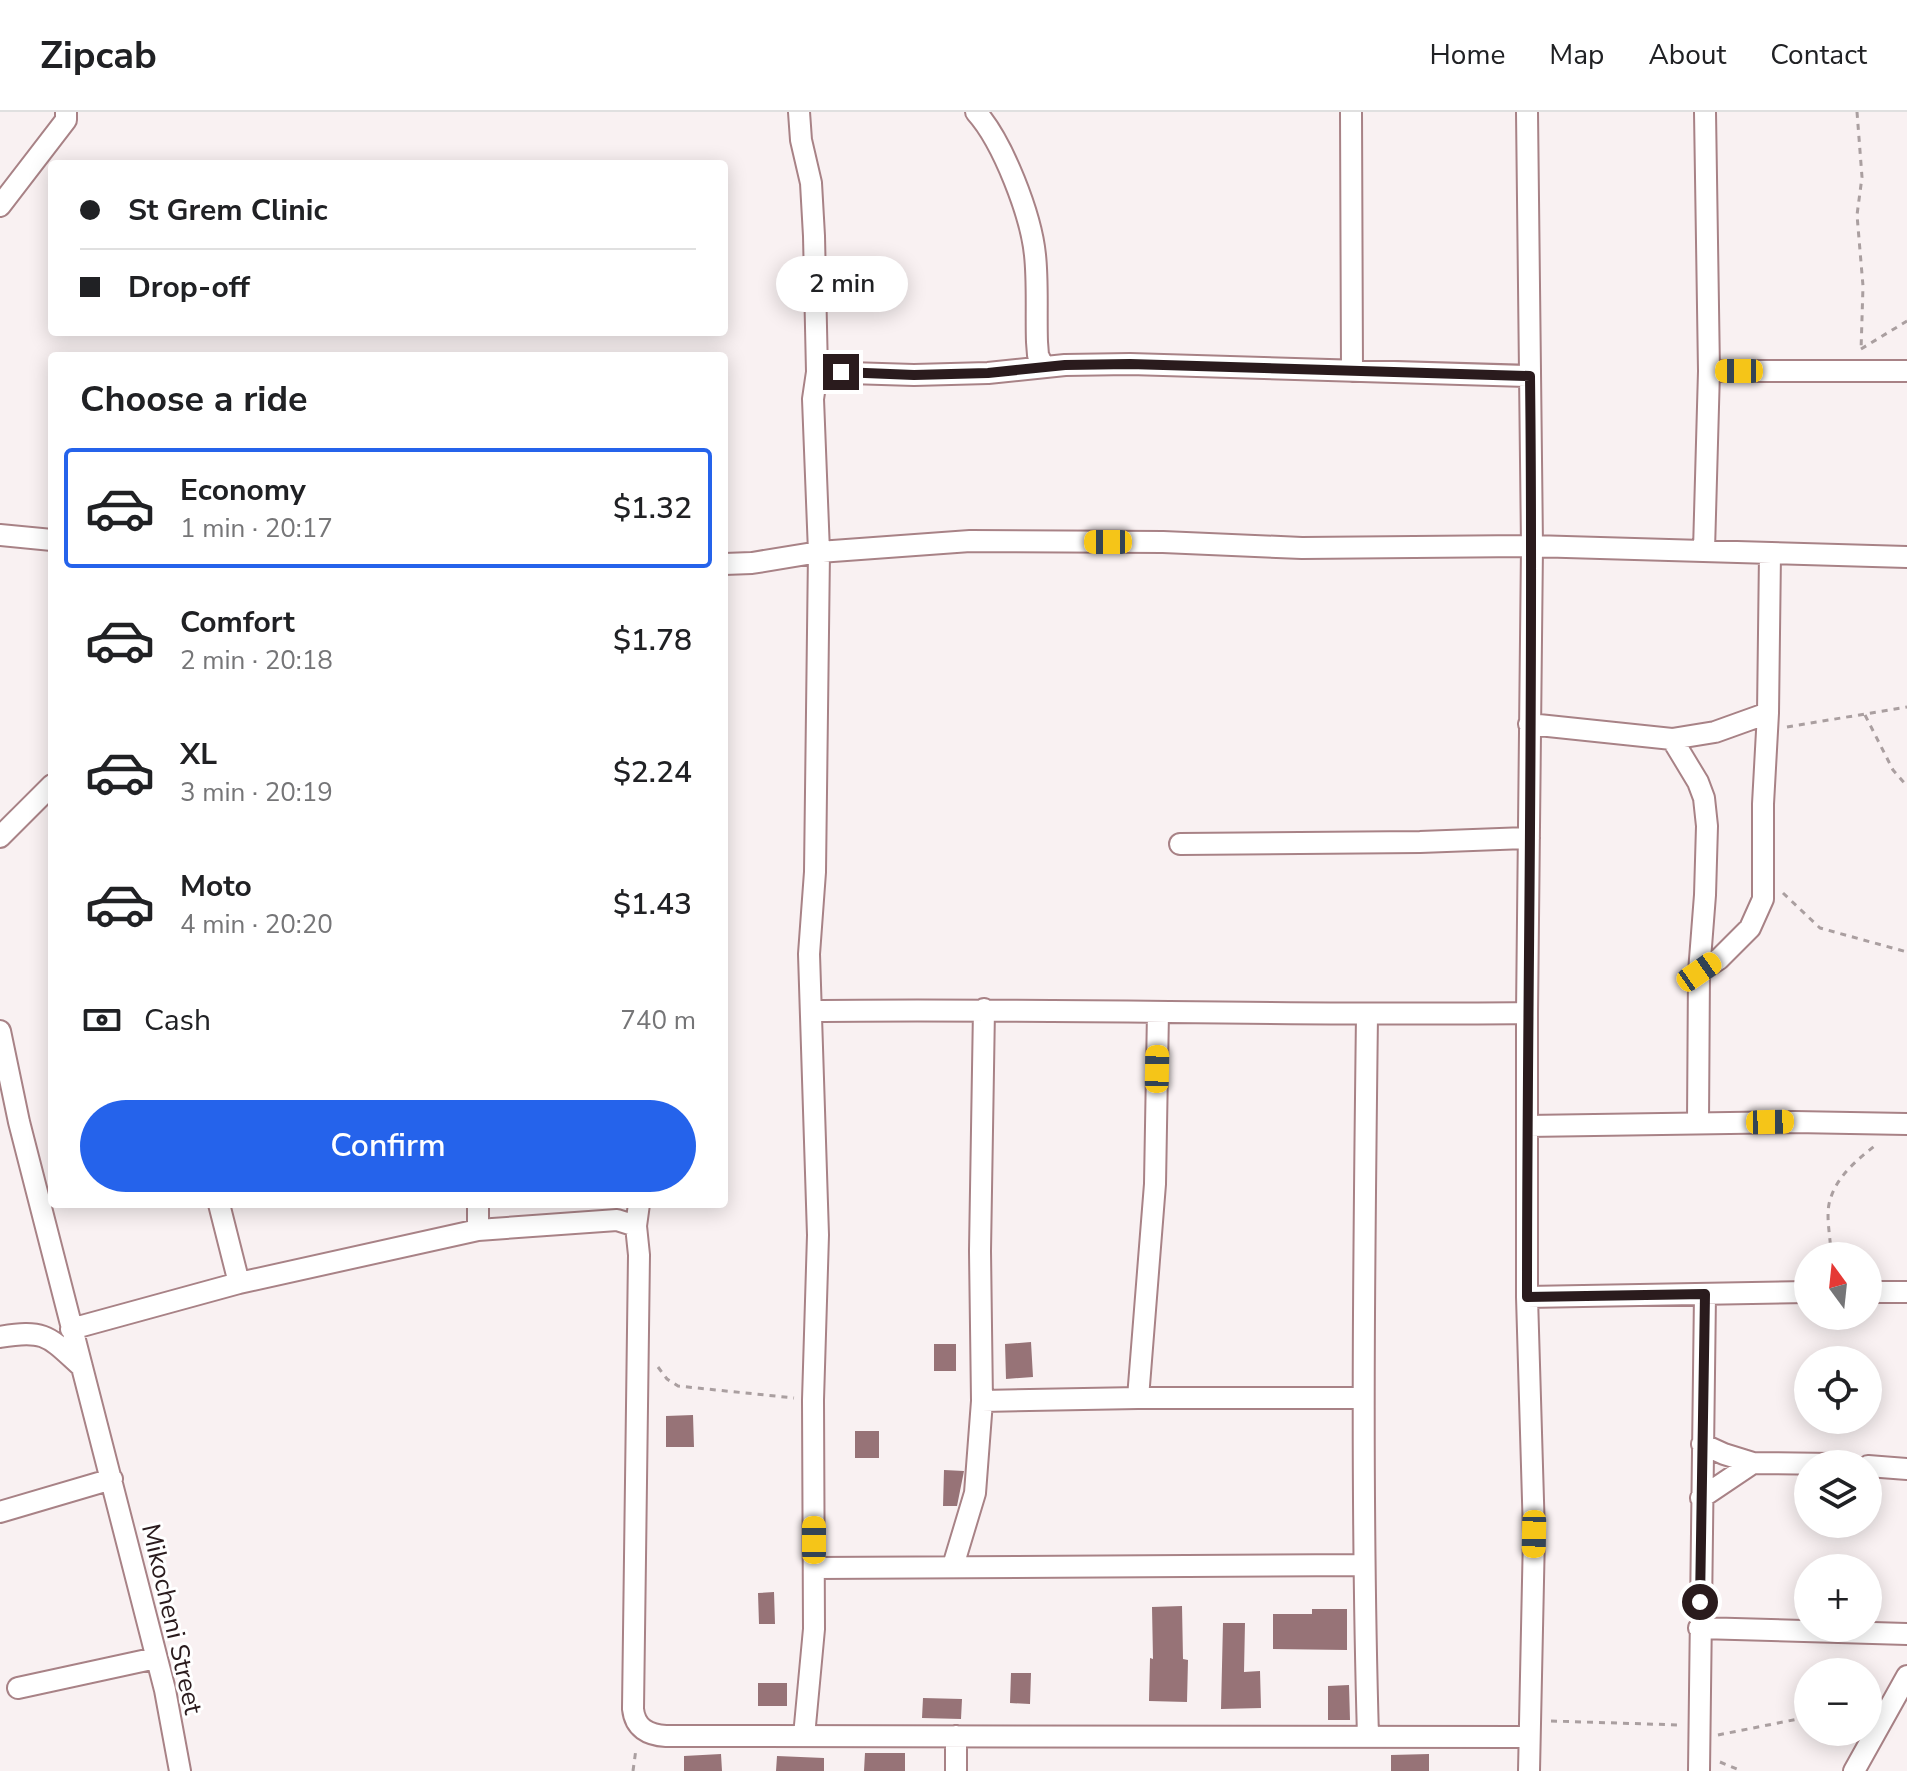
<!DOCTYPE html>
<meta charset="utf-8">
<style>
body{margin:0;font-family:"Nunito Sans",sans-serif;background:#f6f6f6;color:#202124;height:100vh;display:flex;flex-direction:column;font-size:30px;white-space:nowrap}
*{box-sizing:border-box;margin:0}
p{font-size:26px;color:#757577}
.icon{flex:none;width:44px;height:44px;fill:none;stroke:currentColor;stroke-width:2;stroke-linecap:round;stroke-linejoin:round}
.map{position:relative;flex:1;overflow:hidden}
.sheet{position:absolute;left:48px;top:240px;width:680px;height:856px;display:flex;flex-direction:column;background:#fff;border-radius:8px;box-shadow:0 4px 20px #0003}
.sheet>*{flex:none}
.top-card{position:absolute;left:48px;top:48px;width:680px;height:176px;border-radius:8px;box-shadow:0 4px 20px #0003;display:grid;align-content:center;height:176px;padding:0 32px;background:#fff}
.needle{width:52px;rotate:345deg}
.fabs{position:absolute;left:1794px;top:1130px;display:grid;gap:16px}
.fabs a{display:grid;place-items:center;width:88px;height:88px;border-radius:50%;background:#fff;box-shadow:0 4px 20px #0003;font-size:40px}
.end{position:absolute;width:36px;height:36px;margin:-18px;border:10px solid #2a1b1d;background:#fff;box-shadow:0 0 0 4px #fff}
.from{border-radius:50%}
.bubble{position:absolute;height:56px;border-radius:28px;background:#fff;box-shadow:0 4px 20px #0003;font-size:26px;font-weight:600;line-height:56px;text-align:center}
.car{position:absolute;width:24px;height:48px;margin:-24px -12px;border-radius:10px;box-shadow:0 0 6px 2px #0007;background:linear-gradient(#f5c518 24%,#345 0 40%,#f5c518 0 76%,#345 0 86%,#f5c518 0)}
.top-card b{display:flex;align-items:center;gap:28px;height:76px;font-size:30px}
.top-card b+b{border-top:2px solid #e0e0e0}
.top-card i{width:20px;height:20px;background:#202124}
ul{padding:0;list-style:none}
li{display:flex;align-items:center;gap:24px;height:120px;margin:0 16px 12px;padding:0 16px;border:4px solid transparent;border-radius:8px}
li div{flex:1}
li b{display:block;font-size:30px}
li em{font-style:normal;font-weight:600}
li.selected{border-color:#2563eb}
li>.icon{width:72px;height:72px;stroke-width:1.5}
h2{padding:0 32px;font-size:36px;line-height:96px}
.pay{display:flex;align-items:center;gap:20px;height:88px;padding:0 32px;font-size:30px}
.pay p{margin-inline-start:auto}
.button{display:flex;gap:16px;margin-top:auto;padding:16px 32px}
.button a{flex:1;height:92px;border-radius:48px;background:#2563eb;color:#fff;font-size:32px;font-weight:600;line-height:92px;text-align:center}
header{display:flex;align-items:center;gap:48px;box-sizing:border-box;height:112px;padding:0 40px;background:#fff;border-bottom:2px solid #e0e0e0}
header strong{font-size:38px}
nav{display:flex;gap:44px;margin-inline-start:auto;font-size:28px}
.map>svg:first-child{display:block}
.building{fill:#977377}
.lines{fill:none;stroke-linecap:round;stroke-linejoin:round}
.street-casing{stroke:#a88286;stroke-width:24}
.path{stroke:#aa9fa0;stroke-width:3;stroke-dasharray:6 6;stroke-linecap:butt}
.street{stroke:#fff;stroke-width:20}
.route{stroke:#2a1b1d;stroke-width:10}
.labels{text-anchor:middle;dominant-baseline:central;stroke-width:6;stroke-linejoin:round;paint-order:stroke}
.street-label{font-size:26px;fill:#2a1b1d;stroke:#fff}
</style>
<header>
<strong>Zipcab</strong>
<nav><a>Home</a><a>Map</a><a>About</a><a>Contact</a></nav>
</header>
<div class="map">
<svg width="1907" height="1659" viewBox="0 0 1907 1659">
<rect width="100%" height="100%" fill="#f9f1f2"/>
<path class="building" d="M1031 1230 1033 1265 1006 1267 1005 1232Z
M934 1232H956V1259H934Z
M693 1303 694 1335H666V1304Z
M855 1319H879V1346H855Z
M944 1358 964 1359 957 1394H943Z
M774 1480 775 1512H759L758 1481Z
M1182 1494 1183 1547 1188 1548 1187 1590 1149 1589 1150 1546 1153 1547 1152 1495Z
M1312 1497H1347V1538L1273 1537V1502H1312Z
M1223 1511H1245L1244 1560 1260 1559 1261 1596 1221 1597Z
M1011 1561H1031L1030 1592 1010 1591Z
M758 1571H787V1594H758Z
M1349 1573 1350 1608H1328V1574Z
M923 1586 962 1587 961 1607 922 1606Z
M865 1641H905V1659H864Z
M721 1642 722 1659H684V1644Z
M1429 1642V1659H1391V1643Z
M777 1644 824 1646V1659H776Z"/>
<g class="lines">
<g class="street-casing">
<path id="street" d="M799 0 801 28 811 71 814 124 817 260 813 287 819 440 815 760 809 842 818 1123 813 1288 814 1517 804 1624
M976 0C1003 30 1031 103 1035 143 1038 171 1036 201 1037 230L1038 243 1043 254
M1351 0 1352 259
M1527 0 1532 434 1527 901V1185L1534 1422 1529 1659
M0 94 66 8V0
M1709 259H1907
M817 260 914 263 988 261 1065 253 1130 252 1530 264
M0 423 52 428
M1704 438 1709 259 1705 0
M724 452 752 451 819 440 970 429 1163 430 1302 436 1532 434 1907 445
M1529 612 1672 627 1715 620 1768 601
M1672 627 1698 670 1704 686 1707 714 1705 783 1699 860 1698 1011
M0 725 52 673
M1180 732 1420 730 1529 726
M1699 860 1719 847 1750 816 1763 787V692L1768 601 1770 441
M811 899C1050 896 1288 904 1527 901
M1367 903C1364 1144 1361 1384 1368 1624
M0 919 19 1010 165 1578 180 1659
M1527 1014 1794 1010 1907 1012
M219 1092 239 1171
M478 1092V1118
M636 1114 639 1092
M1868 1180H1907
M1527 1185 1808 1180
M71 1217 239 1171 478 1118 617 1108 636 1114 639 1143 633 1597C635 1616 648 1623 666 1624L1529 1625
M0 1225C46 1217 49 1225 82 1255
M1138 1286 1155 1072 1158 900
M982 1289 1138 1286H1363
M1702 1332 1724 1342 1753 1351 1834 1352
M1868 1354 1907 1357
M1701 1386 1753 1351
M0 1400 112 1367
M953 1454 975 1381 982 1289 980 1139 984 897
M814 1456 1363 1453
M1699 1516 1907 1522
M18 1576 156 1546
M956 1659V1624
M1699 1659 1705 1182
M1854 1659 1907 1564"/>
</g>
<path class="path" d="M1857 0 1862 65 1857 103 1863 174 1861 239
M1861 237 1907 209
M1865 603 1893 658 1907 674
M1787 615 1907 595
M1783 781 1820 816 1907 840
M1831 1144C1831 1127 1826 1108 1829 1092 1835 1065 1857 1048 1877 1032
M658 1255 667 1267 678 1274 794 1286
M1551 1609 1679 1613
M1718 1623 1808 1605
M1720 1650 1742 1659
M633 1659 636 1637"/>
<use href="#street" class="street"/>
</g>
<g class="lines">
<path class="route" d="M841 260 914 263 988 261 1065 253 1130 252 1530 264C1534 571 1527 878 1527 1185L1705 1182 1700 1490"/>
</g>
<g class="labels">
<g class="street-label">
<text transform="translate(172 1507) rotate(77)">Mikocheni Street</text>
</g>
</g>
</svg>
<div class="fabs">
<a><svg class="needle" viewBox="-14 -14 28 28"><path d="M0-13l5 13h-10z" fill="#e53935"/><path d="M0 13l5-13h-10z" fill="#757577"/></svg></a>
<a><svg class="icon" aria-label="locate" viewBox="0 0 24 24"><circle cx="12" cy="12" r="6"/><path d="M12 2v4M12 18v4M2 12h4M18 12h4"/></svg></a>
<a><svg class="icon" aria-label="layers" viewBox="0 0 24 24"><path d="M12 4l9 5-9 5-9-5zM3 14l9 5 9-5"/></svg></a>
<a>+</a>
<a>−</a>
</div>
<i class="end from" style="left:1700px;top:1490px"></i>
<i class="end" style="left:841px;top:260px"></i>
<div class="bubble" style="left:776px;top:144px;width:132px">2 min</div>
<i class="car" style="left:1739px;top:259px;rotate:270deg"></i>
<i class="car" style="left:1108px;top:430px;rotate:270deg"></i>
<i class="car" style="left:1699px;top:860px;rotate:55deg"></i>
<i class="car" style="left:1157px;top:957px;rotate:1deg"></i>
<i class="car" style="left:1770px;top:1010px;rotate:89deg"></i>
<i class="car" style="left:1534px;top:1422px;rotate:181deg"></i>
<i class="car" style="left:814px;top:1428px;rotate:0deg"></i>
<div class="top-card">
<b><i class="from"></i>St Grem Clinic</b>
<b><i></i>Drop-off</b>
</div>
<section class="sheet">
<h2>Choose a ride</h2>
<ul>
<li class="selected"><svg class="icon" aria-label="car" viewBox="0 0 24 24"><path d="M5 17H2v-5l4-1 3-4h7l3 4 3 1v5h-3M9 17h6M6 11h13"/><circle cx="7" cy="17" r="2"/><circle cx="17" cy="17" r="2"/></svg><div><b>Economy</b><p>1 min · 20:17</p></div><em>$1.32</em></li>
<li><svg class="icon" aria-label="car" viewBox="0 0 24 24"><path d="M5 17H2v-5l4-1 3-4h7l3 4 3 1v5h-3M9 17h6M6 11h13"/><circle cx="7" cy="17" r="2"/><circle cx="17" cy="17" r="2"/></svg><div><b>Comfort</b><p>2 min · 20:18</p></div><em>$1.78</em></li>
<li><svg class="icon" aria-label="car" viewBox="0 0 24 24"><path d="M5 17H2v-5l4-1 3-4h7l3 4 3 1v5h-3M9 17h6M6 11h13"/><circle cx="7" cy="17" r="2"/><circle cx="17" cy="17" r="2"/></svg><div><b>XL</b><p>3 min · 20:19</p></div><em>$2.24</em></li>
<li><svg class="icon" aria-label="car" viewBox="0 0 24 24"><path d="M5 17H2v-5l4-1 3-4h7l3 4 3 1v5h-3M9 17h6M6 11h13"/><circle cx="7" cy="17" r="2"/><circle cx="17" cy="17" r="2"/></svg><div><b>Moto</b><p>4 min · 20:20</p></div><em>$1.43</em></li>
</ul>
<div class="pay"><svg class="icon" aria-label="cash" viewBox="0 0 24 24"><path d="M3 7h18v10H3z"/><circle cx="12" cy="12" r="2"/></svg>Cash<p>740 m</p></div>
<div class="button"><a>Confirm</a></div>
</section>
</div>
